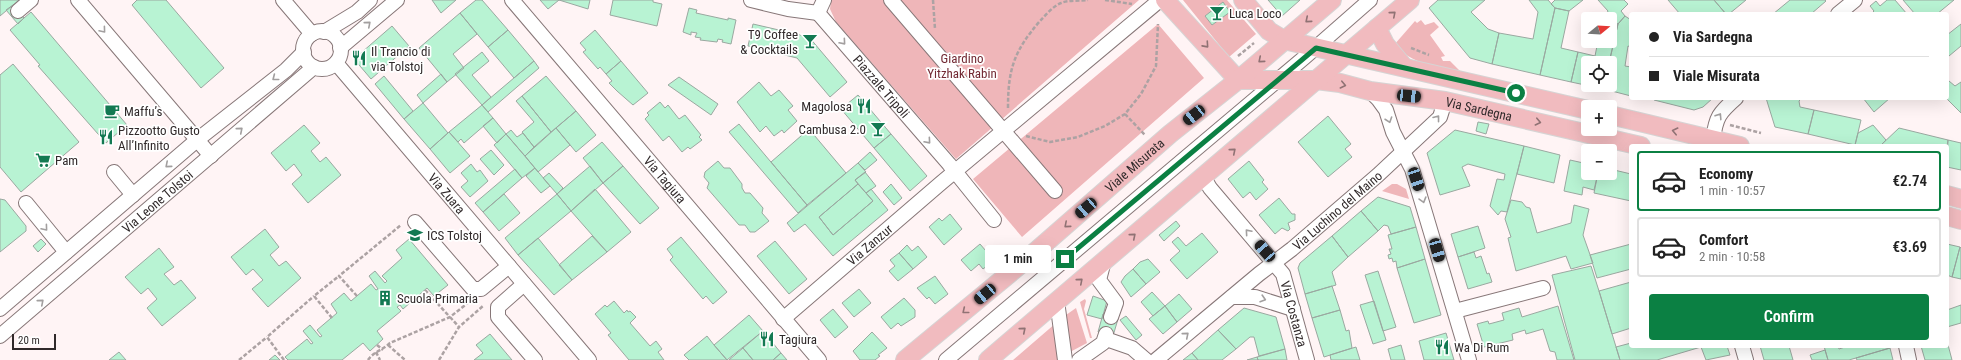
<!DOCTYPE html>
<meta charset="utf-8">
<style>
body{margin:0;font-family:"Roboto Condensed",sans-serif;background:#f2f2f2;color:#222;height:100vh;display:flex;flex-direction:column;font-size:15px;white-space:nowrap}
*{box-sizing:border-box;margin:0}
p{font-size:13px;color:#767676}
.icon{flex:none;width:22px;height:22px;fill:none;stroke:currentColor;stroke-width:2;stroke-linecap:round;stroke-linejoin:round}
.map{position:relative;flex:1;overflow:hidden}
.side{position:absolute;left:1629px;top:144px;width:320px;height:204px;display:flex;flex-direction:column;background:#fff;border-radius:4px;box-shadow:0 4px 16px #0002}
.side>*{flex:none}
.hud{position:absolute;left:1629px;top:12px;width:320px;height:88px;border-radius:4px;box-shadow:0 4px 16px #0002;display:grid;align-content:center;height:88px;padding:0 20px;background:#fff}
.needle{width:26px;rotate:72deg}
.tools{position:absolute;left:1581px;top:12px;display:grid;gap:8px}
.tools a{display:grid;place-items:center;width:36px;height:36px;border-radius:4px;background:#fff;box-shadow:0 4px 16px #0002;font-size:20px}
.scale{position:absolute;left:12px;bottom:10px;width:44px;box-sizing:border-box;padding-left:4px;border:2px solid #30292a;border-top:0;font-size:11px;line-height:14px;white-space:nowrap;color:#30292a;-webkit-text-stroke:3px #fff;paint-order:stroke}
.end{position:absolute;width:18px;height:18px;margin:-9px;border:5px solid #0b8043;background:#fff;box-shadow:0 0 0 2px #fff}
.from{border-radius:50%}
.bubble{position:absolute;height:28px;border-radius:4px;background:#fff;box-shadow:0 4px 16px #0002;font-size:13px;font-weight:600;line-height:28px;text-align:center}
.car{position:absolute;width:12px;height:24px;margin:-12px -6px;border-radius:5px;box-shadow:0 0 3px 1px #0007;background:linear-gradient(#222 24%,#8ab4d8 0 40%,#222 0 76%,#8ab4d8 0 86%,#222 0)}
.hud b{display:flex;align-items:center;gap:14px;height:38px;font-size:15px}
.hud b+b{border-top:1px solid #e0e0e0}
.hud i{width:10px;height:10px;background:#222}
ul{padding:7px 0 0;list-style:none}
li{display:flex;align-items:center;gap:12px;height:60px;margin:0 8px 6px;padding:0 12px;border:2px solid #e0e0e0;border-radius:4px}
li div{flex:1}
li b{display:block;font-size:15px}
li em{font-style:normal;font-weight:600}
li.current{border-color:#0b8043}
li>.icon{width:36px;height:36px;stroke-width:1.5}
.button{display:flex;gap:8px;margin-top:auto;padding:8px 20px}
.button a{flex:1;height:46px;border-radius:4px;background:#0b8043;color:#fff;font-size:16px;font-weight:600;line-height:46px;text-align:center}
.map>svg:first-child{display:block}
.green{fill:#efb6b9}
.building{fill:#b8f3d3;stroke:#9aa8a0}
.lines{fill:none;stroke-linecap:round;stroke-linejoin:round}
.minor-casing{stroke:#877778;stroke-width:16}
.major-casing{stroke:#d6d4d4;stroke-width:20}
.path{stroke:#aca2a3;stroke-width:2.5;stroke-dasharray:4 2;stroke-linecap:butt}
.minor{stroke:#fff;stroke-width:14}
.major{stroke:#f1bbbf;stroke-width:18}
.oneway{stroke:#907274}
.oneway2{stroke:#a29f9f}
.route{stroke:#0b8043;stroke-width:5}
.labels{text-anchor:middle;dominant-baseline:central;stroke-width:3.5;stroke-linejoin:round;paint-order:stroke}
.poi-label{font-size:13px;fill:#30292a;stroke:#fff;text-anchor:start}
.park-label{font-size:13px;fill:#722933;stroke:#fff}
.street-label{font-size:13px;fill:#30292a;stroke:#fff}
</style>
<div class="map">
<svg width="1961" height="360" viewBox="0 0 1961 360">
<rect width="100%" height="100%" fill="#fff4f5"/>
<path class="green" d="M831 0H1139L956 159 836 22 830 9Z
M1183 0H1227L1256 34 1229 57Z
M1421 20 1425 25 1434 22 1439 27 1430 35 1445 56 1441 57 1443 61H1450L1463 74C1438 67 1412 64 1394 45L1415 21 1417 23Z
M1158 24 1204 78 1022 237 973 179Z
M1392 184H1397L1406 189 1409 199 1382 191Z
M1085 299 1086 301 1084 309 1092 338H1090L1080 302Z
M1076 308 1087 343 1070 352 1066 315Z
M1056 323 1060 360H1013Z"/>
<path class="building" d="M0 0H19L0 16Z
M137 0H166L224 68 201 88 132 5Z
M432 0H456L441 13Z
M476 0H482L508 30 488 47 460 13Z
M540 0H590L588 9 559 0 548 9Z
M613 0H653V2L662 4 657 26 610 15Z
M1268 0H1300L1282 16Z
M1438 0H1485L1471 12 1488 29 1499 33 1492 64 1470 58 1465 52 1429 8Z
M1529 0H1548L1555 8 1540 75 1492 64 1499 33 1533 39 1538 12Z
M1555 0H1583L1569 11 1555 8 1551 4Z
M1598 0H1624L1628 4 1621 11 1625 16 1618 24 1610 22V19H1604L1608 11Z
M1668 0H1714L1726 14H1680Z
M1714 0H1746L1729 14H1726Z
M1790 0H1825L1826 1 1811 14H1773Z
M1887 0H1895L1907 14H1871L1874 11 1870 6 1876 1 1880 6Z
M1903 0H1954L1937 14H1915Z
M1223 2 1230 12 1212 25 1205 16Z
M13 5 24 18 18 24 6 10Z
M689 8 697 10 696 13 728 20V18L736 20 731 44 722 42 723 40 718 39 717 42 700 40 701 38 695 37 697 33 691 32V35L683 32Z
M1555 8 1569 11 1561 48 1578 52 1571 82 1540 75Z
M31 12 127 125 106 143 38 66 40 65 10 30Z
M460 13 477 34 453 54 464 68 447 82 419 48Z
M1625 16 1631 20V47L1628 46 1625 66 1631 67V96L1604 89 1605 85H1610L1609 63 1618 24Z
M1610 22 1618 24 1609 63H1588V85H1605L1604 89 1571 82 1578 52 1595 56 1598 41H1610Z
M753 24 809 37 847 82 830 97 797 58 748 46Z
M1961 24V46L1949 56 1947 53V35Z
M392 26 409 46 371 79 354 59Z
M508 30 534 61 514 78 488 47Z
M595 30 621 61 606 74 600 67 598 69 583 52 586 50 580 43Z
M482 52 489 61 472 75 491 97 482 105 455 74Z
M534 61 539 68 488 112 482 105Z
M621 61 648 93 633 105 617 91 609 83 612 81 606 74Z
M13 64 79 142 21 192 0 167V75Z
M441 74 447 82 423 103 417 95Z
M384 76 413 111 404 119 375 84Z
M546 76 576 111 551 132 522 96Z
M679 77 718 104 711 115 668 85Z
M1949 81 1955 86 1961 82V113L1946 98 1947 83Z
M759 82 771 96 779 90 793 106 788 110 797 121 784 133 782 130 774 136 766 126 760 132 737 102Z
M858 95 891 134 874 148 841 109Z
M522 96 551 132 534 147 522 132 534 122 516 101Z
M1655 98H1713L1703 107 1694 110 1654 100Z
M1766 98H1802L1799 101 1800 107 1814 110 1808 134 1775 127Z
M1863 98H1890L1874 112Z
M660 102 665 108 668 105 679 119 685 115 701 135 699 137 702 140 690 149 688 147 682 152 669 136 663 141 645 119 649 115 647 113Z
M423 103 448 133 430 149 404 119Z
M482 105 493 118 464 143 461 139 458 142 449 132Z
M1814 110 1861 120 1855 145 1808 134Z
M576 111 596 135 576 152 556 128Z
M1328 116 1351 144 1345 149 1352 157 1328 177 1298 142Z
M493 118 506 134 497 143 483 126Z
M1478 122 1489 124 1486 134 1476 131Z
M739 124 807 205 798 213 729 132Z
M304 125 320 143 311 151 320 162 326 157 341 175 308 203 292 184 302 175 294 164 286 171 271 153Z
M1873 125 1886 140 1880 146 1855 145 1858 133Z
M556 128 570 145 538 172 525 156Z
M1899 128 1948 140 1947 146H1880Z
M809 129 846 173 807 205 771 162Z
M511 130 517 137 523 133 534 147 525 156 506 134Z
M1455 130 1524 146 1507 212 1501 211 1498 215 1490 206 1497 179 1504 180 1505 174 1468 164 1462 167 1470 186 1440 195 1427 153Z
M449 132 470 156 450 173 430 149Z
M506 134 535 168 522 178 494 145Z
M891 134 927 176 910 191 874 148Z
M1948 140 1961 143V170L1947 167Z
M602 142 623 166 603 183 583 158Z
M1524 146 1560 155 1554 183 1517 174Z
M491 150 504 165 494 175 480 159Z
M870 152 877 160 865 170 858 163Z
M1570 160 1588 164V173H1598L1594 190 1583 187 1582 195 1564 191Z
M718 161 724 168H730L742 184V188L745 193H750L763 208 762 213 769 221 755 232H750L745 225H739L707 188 709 183 704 177 705 172Z
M1249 161 1264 180 1262 182 1268 189 1256 200 1250 192 1243 198 1228 179Z
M858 163 866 172 855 180 858 184 819 217 833 235 873 201 866 193 871 189 888 210 833 256 805 224 794 232 787 223Z
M471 164 477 172 480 170 488 181 470 197 461 187 468 181 461 173Z
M590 166 603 183 571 211 557 194Z
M623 166 659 208 640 224 603 183Z
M535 168 550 186 541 193 526 176Z
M515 169 522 178 483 212 475 203Z
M1610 169 1631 174V201L1594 193 1598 173H1610Z
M865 172 876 186 866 193 855 180Z
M549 173 563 188 557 194 543 178Z
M858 184 873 201 833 235 819 217Z
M891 184 902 198 894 205 883 192Z
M595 189 631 232 607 252 571 211Z
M504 194 520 213 499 231 483 212Z
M557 194 571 211 518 255 505 238Z
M1378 197 1410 207 1416 227 1391 234 1388 226 1384 225 1378 231 1361 211Z
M1279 198 1292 214H1295V220L1288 223 1290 229 1288 231 1282 228 1275 234 1259 215Z
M0 199 5 200 26 226V231L0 252Z
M1511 200 1522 202 1526 207 1530 208 1537 233 1571 223 1574 205 1589 209 1583 235 1593 263 1571 269 1566 256 1516 271 1508 238 1511 237 1505 219Z
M1361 211 1378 231 1348 257 1332 236Z
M950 214 962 229 944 245 929 227 939 218 942 221Z
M1176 221 1180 226 1164 241 1159 235Z
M1478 226 1485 248 1458 257 1451 234Z
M1416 227 1425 259 1397 268 1396 261 1393 262 1392 258 1389 259 1388 255 1391 254 1389 249H1392L1388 235Z
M265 229 279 247 270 255 279 266 286 261 301 278 268 307 252 289 263 280 253 269 246 275 231 257Z
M1202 233 1218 252 1187 279 1170 260 1180 251 1172 242 1178 237 1186 246Z
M592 236 607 252 572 280 559 265Z
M1332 236 1348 257 1332 272 1336 285 1305 294 1298 268 1300 263Z
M681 237 727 292 713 304 706 296 703 299 670 260 673 257 667 249Z
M538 238 572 280 554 295 518 255Z
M41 239 46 244 38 252 33 246Z
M409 239 448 285 434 296 427 288 403 309 400 305 397 307 401 311 377 331 383 339 370 351 363 343 342 360H288L285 357 307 339 311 344 313 343 303 331 310 325 320 337 322 336 317 330 337 313 331 304 344 293 351 301 371 284 376 290 378 289 369 276 375 271 385 283 387 281 382 276 402 258 396 250Z
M775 241 807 279 789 294 757 256Z
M980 244 986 251 989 249 997 258 983 269 979 264 971 271 961 260Z
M1631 244V269L1597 278 1590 255Z
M1947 244 1960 247 1952 277 1947 275Z
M907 245 912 251 918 246 927 257 913 269 899 253Z
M1960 247 1961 248V279L1952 277Z
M159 248 174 267 164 274 174 285 181 280 196 298 162 326 147 308 157 299 148 288 141 294 125 277Z
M1474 252 1476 258 1481 256 1487 274 1489 273 1492 282 1468 289 1458 257Z
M899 253 913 269 898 281 889 271 895 266 890 260Z
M1148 259 1160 272 1146 284 1133 269 1140 262Z
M1425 259 1441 315 1414 323 1397 268Z
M1591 266 1599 291 1620 360H1575L1552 275Z
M1133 269 1146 284 1131 297 1121 282 1125 276Z
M1378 271 1396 327 1383 331 1365 275Z
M935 276 948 294 935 304 929 297 927 299 917 288Z
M1631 282V328L1612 334 1599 291Z
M1332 286 1340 310 1312 318 1305 294Z
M859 289 871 303 854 317 842 303Z
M1152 292 1165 306 1153 316 1141 302Z
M1179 294 1192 309 1177 322 1165 306Z
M1093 296 1107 301 1102 319 1087 315Z
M904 298 915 310V317L901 326 898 323 891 329 881 317Z
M614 301 624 313 627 310 628 312 630 311 636 317 630 323 650 346 656 341 662 349 658 352 664 360H629L608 335 611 333 595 314 605 305 607 307Z
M1374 301 1386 340 1373 344 1360 305Z
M1961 305V323L1947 327V310Z
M1165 306 1177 322 1163 334 1149 319Z
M1558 306 1574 360H1557L1555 352 1550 351 1543 329 1526 334 1525 330 1512 334 1513 340 1484 347 1477 324 1488 321 1489 324 1504 320 1502 313 1519 308 1522 317Z
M1244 308 1276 317 1285 349 1259 356 1254 337H1250L1236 349 1218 330Z
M833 309 848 327 835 338 820 320Z
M1340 310 1346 331 1349 330 1352 348 1324 357 1312 318Z
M1103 314 1118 319 1113 336 1098 332Z
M749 315 763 331 727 360 714 345Z
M1126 316 1142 335 1136 340 1120 320Z
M1218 330 1236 349 1222 360H1198L1192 353Z
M763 331 781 353 773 360H753L743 348Z
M872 332 887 348 878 355 880 356 875 360H860L853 351Z
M1446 333 1454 360H1424L1419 341Z
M490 334 512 360H474L483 353 476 345Z
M707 336 714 345 727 360H689L684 355Z
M1947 341 1952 360H1925L1921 346H1947Z
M1631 343V346H1727L1730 355 1706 360 1701 347 1657 360H1620L1616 347Z
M1401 345 1405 360H1391L1388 349Z
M1760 346H1789L1793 360H1764Z
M1824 346H1838L1839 349 1848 346H1889L1890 348 1849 360H1828Z
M1356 347 1360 360H1331L1330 355Z
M743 348 753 360H729Z
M1890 348 1893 360H1857L1856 358Z
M1285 349 1287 360H1258L1257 357Z
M1825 350 1828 360H1812L1810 355Z
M119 352 126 360H109Z
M781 353 787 360H773Z
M1192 353 1198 360H1183Z
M275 355 280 360H269Z
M1257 357 1258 360H1247Z"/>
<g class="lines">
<g class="minor-casing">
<g id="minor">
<path d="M78 0 211 156"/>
<path d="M283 0 312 34"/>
<path id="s1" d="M512 0 819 360"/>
<path d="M751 0 788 9 818 13"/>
<path d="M891 0 1055 191"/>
<path d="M18 11 31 0"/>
<path id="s2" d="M818 13 949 164 994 220"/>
<path d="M818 13 824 0"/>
<path d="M1838 14 1855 0"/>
<circle cx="322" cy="50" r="19"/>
<path d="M324 32 357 12 370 0"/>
<path d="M340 48 397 0"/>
<path id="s3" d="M336 63 589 360"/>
<path d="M1370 91 1378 99 1386 110 1393 132 1412 169 1469 360"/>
<path d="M1713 139C1716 117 1719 113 1736 98"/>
<path d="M114 172 133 195"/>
<path id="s4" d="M1203 176 1210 188 1283 274 1307 360"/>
<path d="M26 203 66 252"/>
<path d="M415 222 473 289H481L509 266"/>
<path d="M1104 261 1099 280 1116 303 1111 317"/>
<path d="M524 284 498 307V317L535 360"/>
<path d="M1232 297H1255L1293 309"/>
<path d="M1057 301 1065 360"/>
<path d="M0 309 197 140 286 70 304 52"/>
<path d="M1455 311 1543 288"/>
<path id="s5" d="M783 319 941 183 1160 0"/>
<path id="s6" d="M0 336 314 67"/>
<path d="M1106 339 1132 348 1146 360"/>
<path d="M1742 346 1746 360"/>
<path d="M1906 346 1909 360"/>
<path d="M946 360 1305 57 1370 0"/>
<path d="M1079 360 1103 343 1106 334"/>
<path id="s7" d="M1156 360 1259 274 1292 249 1378 175 1440 117 1445 101"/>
</g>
</g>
<g class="major-casing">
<g id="major">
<path id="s8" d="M1165 0 1238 80H1316L1340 83 1370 91 1445 101 1641 146"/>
<path d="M1243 0 1269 31 1284 40 1588 110"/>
<path d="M1377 28 1385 44 1404 67"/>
<path d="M1610 115 1740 146"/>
<path d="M1947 195 1961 199"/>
<path d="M1947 216 1961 220"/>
<path id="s9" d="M905 360 1027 259 1170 134 1238 80 1332 0"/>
<path d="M988 360 1410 0"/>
</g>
</g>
<path class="path" d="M933 0 935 29
M1105 0 1132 4
M1411 48 1429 55
M1238 56 1254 43
M1008 108C1008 69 1014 51 1040 21 1046 15 1053 6 1061 3 1068 0 1080 1 1088 0
M1125 114 1145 135
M1730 125 1761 133
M1026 136 1050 142 1078 137 1105 126 1125 114 1141 94 1156 66 1158 24
M425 290 449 316
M357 296 339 276 401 225
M450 317 459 327
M332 318 314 296 339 276
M377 345 383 350
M388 345 405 360
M376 352 380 360
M239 360 267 337
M284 360 267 337 314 296
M368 360C373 352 383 350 390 343L450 317 469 302
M439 360 459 327 483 306"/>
<use href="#minor" class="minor"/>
<use href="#major" class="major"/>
</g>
<defs><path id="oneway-chevron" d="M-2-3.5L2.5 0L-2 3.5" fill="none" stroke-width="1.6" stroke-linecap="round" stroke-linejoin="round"/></defs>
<g class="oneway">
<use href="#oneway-chevron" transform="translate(1393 14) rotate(-41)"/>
<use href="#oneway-chevron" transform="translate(1308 20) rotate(140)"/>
<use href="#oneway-chevron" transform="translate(1206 45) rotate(48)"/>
<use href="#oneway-chevron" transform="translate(1261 60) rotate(140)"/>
<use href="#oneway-chevron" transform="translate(1343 85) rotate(13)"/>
<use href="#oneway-chevron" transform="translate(1538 122) rotate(13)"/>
<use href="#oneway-chevron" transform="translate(1675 131) rotate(-167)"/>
<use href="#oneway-chevron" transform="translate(1233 151) rotate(-40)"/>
<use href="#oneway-chevron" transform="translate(1067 225) rotate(139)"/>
<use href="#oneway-chevron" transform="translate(1133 236) rotate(-40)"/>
<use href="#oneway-chevron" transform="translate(1080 281) rotate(-41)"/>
<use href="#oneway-chevron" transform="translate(965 311) rotate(141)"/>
<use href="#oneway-chevron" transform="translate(1023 330) rotate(-40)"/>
</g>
<g class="oneway2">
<use href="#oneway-chevron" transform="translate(368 24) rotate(-41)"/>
<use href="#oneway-chevron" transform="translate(103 30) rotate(50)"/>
<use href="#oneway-chevron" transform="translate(843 42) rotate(49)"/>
<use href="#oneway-chevron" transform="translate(275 78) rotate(142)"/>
<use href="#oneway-chevron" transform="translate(1719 116) rotate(-57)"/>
<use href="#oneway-chevron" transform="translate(1437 118) rotate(-52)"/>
<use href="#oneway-chevron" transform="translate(1389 120) rotate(71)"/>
<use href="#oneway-chevron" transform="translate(240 130) rotate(-40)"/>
<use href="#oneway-chevron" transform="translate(928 141) rotate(49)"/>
<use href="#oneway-chevron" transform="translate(168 165) rotate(139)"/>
<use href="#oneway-chevron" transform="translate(1423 200) rotate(74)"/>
<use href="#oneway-chevron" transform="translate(45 228) rotate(50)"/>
<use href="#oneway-chevron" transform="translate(1248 232) rotate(-131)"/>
<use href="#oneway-chevron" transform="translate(1263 299) rotate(17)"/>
<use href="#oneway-chevron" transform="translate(41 302) rotate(-41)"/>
<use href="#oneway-chevron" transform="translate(1186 335) rotate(-40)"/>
</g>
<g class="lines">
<path class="route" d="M1065 259 1316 48 1516 93"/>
</g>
<defs>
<g id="bar-bare" transform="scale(1.2)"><path d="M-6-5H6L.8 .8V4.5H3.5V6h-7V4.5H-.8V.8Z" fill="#137952" stroke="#fff" stroke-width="2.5" paint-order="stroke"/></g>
<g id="restaurant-bare" transform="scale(1.2)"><path d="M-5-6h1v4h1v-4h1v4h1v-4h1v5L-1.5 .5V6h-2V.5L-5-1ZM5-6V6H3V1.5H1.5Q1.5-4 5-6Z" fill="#137952" stroke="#fff" stroke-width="2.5" paint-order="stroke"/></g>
<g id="cafe-bare" transform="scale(1.2)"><path d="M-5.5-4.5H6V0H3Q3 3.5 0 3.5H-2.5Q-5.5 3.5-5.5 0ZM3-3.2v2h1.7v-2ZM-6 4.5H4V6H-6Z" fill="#137952" stroke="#fff" stroke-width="2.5" paint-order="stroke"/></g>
<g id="supermarket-bare" transform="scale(1.2)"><path d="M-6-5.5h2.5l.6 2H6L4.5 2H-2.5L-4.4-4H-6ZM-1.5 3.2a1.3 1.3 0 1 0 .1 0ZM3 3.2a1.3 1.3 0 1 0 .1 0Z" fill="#137952" stroke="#fff" stroke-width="2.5" paint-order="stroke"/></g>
<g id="school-bare" transform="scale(1.2)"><path d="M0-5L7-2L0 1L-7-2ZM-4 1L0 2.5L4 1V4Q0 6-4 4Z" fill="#137952" stroke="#fff" stroke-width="2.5" paint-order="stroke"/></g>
<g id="building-bare" transform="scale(1.2)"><path d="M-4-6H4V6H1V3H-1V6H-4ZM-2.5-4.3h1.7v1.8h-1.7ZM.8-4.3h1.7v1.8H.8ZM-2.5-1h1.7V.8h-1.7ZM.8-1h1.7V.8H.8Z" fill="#137952" stroke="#fff" stroke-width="2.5" paint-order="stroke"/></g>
</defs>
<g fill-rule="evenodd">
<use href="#bar-bare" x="1217" y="13"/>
<use href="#bar-bare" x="810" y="41"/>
<use href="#restaurant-bare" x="359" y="58"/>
<use href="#restaurant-bare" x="864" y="106"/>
<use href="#cafe-bare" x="112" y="111"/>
<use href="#bar-bare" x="878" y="129"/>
<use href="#restaurant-bare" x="106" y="137"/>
<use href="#supermarket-bare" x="43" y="160"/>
<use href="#school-bare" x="415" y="235"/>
<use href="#building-bare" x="385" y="298"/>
<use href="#restaurant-bare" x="767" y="339"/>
<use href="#restaurant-bare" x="1442" y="347"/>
</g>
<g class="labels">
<g class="poi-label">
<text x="1229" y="13">Luca Loco</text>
<text x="798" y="34" text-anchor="end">T9 Coffee<tspan x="798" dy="15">&amp; Cocktails</tspan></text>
<text x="371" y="51">Il Trancio di<tspan x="371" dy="15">via Tolstoj</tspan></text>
<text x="852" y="106" text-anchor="end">Magolosa</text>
<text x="124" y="111">Maffu’s</text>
<text x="866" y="129" text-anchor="end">Cambusa 2.0</text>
<text x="118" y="130">Pizzootto Gusto<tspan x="118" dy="15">All’Infinito</tspan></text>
<text x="55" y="160">Pam</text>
<text x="427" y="235">ICS Tolstoj</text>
<text x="397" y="298">Scuola Primaria</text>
<text x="779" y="339">Tagiura</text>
<text x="1454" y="347">Wa Di Rum</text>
</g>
<g class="park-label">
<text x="962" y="58">Giardino<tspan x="962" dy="15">Yitzhak Rabin</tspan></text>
</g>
<g class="street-label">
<text stroke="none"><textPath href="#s2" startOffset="97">Piazzale Tripoli</textPath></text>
<text stroke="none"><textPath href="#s8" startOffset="352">Via Sardegna</textPath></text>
<text stroke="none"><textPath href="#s9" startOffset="301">Viale Misurata</textPath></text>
<text stroke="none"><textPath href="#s1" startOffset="236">Via Tagiura</textPath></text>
<text stroke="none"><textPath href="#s3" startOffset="171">Via Zuara</textPath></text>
<text stroke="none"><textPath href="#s6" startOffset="207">Via Leone Tolstoi</textPath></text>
<text stroke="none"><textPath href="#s7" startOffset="235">Via Luchino del Maino</textPath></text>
<text stroke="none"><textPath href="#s5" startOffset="114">Via Zanzur</textPath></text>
<text stroke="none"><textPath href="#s4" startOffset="168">Via Costanza</textPath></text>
</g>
</g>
</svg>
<div class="tools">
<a><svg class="needle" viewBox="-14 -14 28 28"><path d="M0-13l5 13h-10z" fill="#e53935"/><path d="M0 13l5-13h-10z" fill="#767676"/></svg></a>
<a><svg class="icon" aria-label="locate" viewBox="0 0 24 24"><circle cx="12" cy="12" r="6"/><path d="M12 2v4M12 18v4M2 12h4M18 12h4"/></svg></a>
<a>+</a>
<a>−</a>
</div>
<div class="scale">20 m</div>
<i class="end from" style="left:1516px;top:93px"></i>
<i class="end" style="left:1065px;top:259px"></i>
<div class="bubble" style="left:985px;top:245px;width:66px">1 min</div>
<i class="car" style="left:1409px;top:96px;rotate:96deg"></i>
<i class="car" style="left:1194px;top:115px;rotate:232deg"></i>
<i class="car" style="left:1416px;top:179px;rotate:162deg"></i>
<i class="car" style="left:1086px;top:208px;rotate:229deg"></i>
<i class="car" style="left:1437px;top:250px;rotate:164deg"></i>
<i class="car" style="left:1265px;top:251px;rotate:319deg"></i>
<i class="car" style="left:985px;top:294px;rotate:230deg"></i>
<div class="hud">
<b><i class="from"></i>Via Sardegna</b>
<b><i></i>Viale Misurata</b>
</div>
<section class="side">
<ul>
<li class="current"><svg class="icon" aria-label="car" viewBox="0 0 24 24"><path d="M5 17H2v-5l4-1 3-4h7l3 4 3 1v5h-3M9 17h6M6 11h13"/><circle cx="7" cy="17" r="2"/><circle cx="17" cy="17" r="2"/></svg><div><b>Economy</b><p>1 min · 10:57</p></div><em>€2.74</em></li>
<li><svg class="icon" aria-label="car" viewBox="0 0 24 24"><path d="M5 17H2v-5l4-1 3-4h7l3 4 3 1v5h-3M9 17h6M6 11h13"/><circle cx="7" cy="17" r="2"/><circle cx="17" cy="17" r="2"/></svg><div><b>Comfort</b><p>2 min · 10:58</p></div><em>€3.69</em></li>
</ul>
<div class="button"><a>Confirm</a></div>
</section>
</div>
